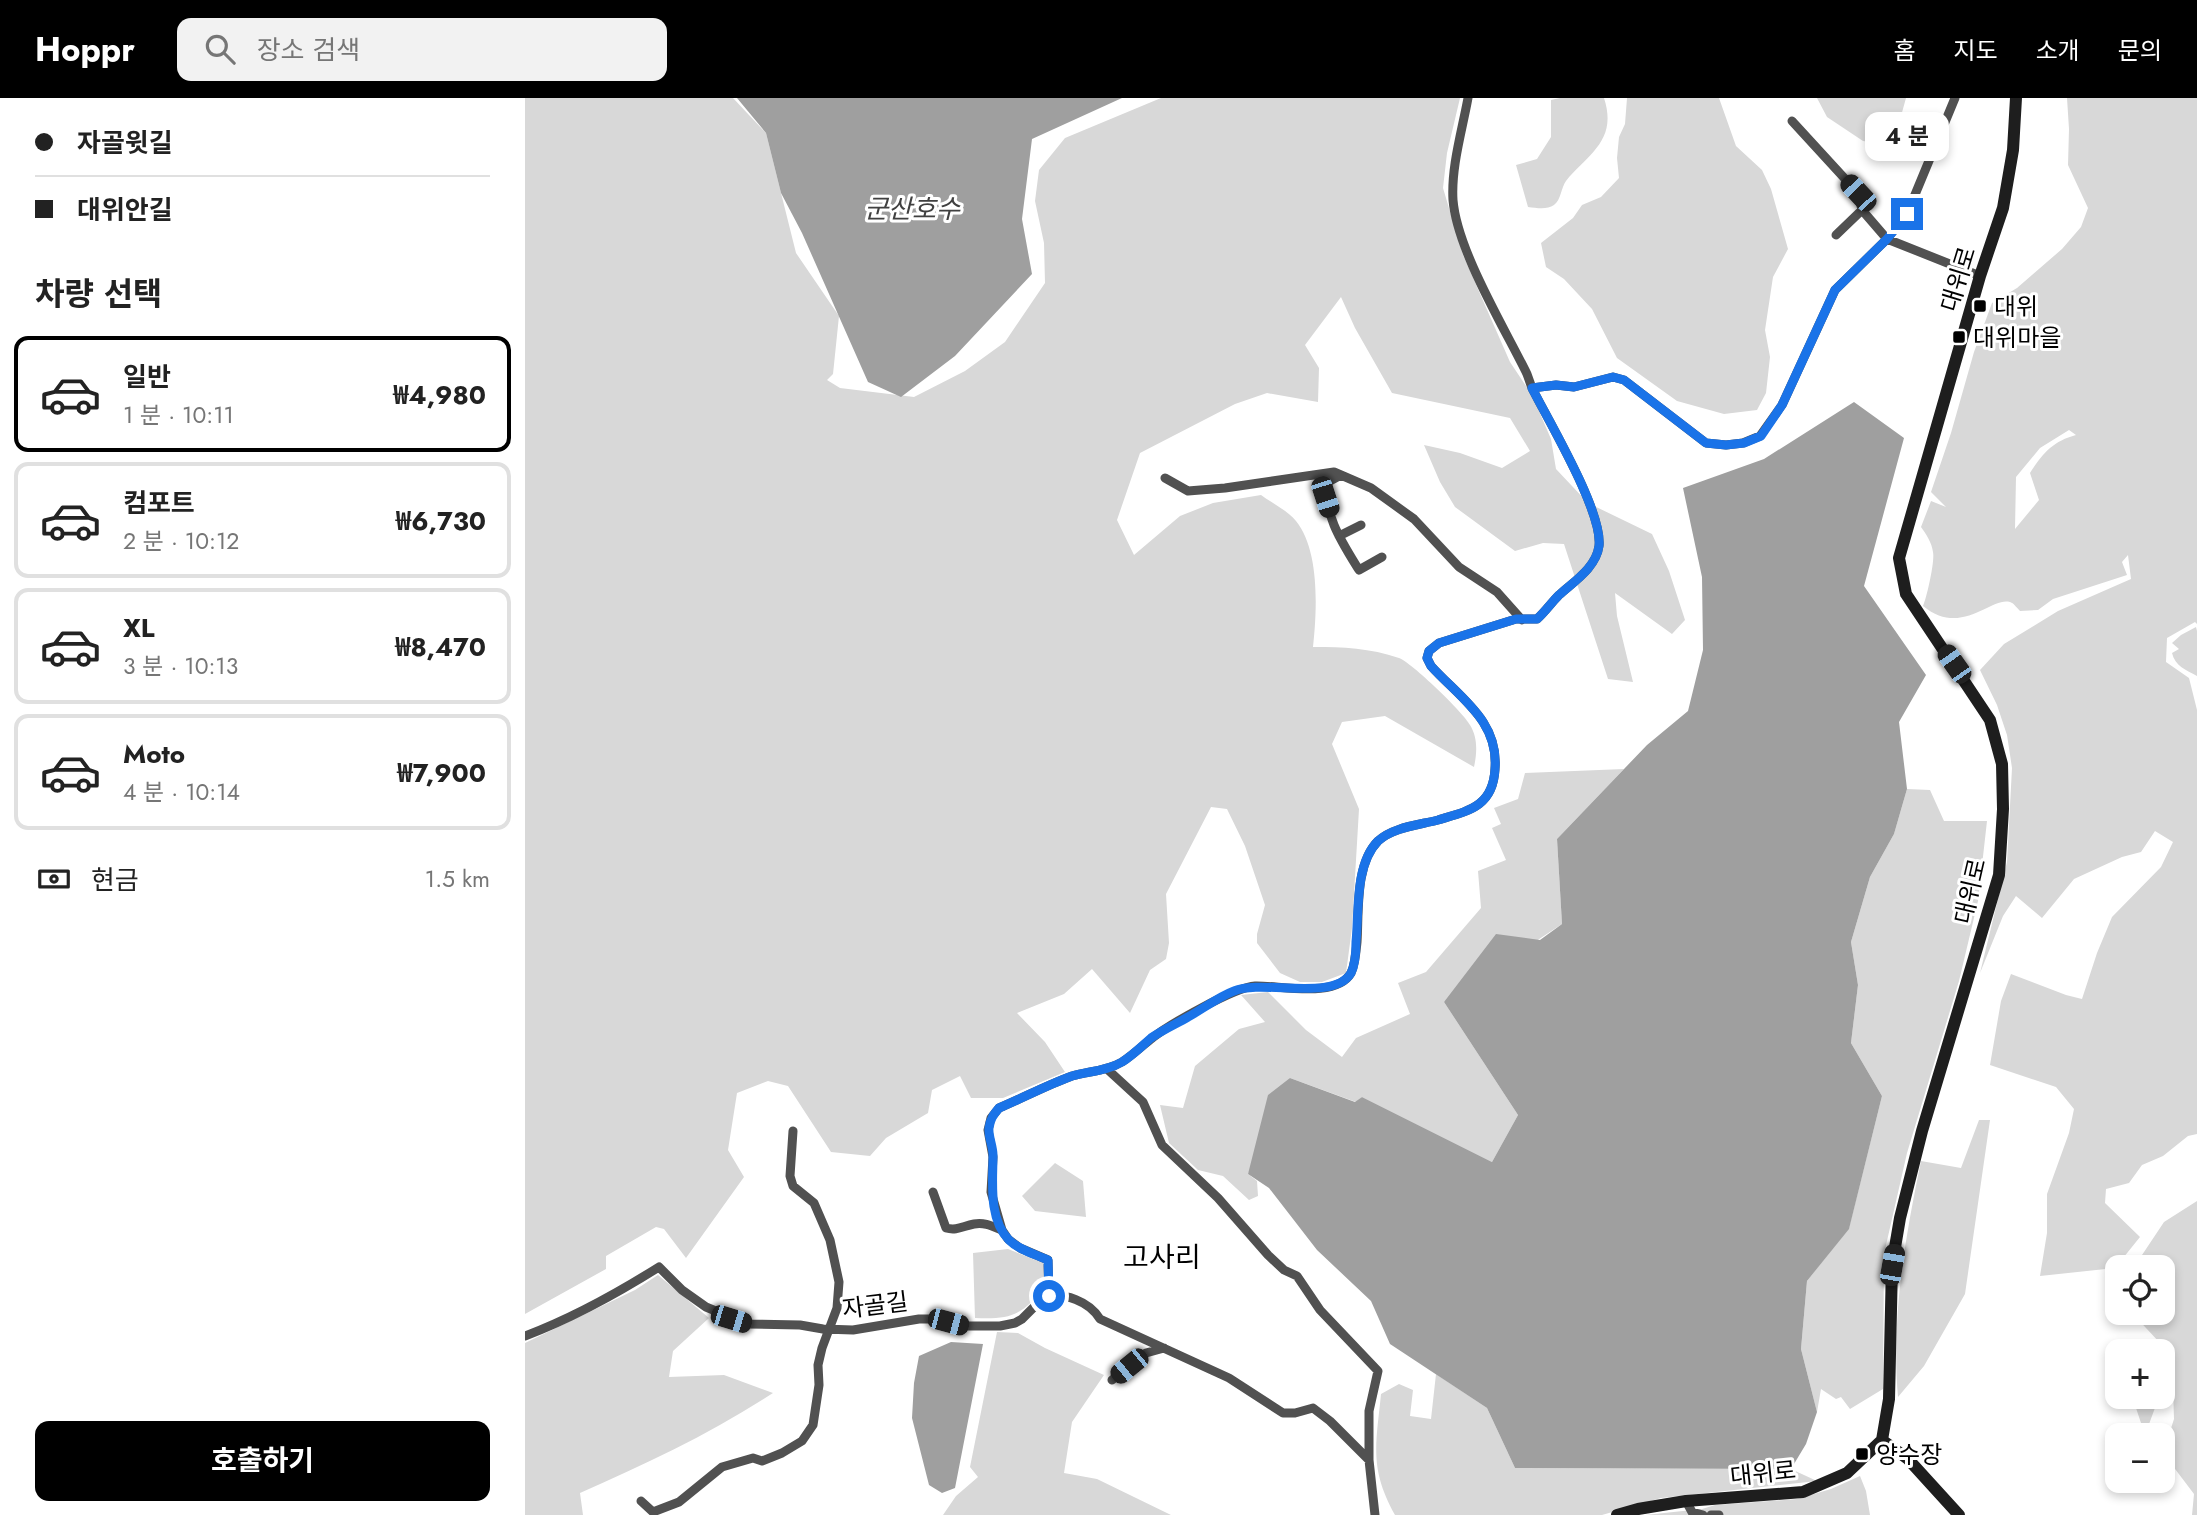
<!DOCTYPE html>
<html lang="ko">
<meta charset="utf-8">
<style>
body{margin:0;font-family:Jost,"Noto Sans KR",sans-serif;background:#f2f2f2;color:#222;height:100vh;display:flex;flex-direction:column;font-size:26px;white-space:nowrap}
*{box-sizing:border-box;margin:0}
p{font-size:23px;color:#767676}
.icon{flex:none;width:38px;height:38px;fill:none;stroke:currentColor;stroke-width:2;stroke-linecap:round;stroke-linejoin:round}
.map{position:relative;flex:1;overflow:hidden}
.side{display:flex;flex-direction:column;background:#fff;width:525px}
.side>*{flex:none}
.guide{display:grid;align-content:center;height:154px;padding:0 35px;background:#fff}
.tools{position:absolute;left:1580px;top:1157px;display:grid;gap:14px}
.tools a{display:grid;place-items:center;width:70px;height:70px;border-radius:14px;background:#fff;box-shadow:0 4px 10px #0003;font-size:35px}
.end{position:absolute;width:32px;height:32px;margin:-16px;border:9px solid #1a73e8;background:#fff;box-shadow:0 0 0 4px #fff}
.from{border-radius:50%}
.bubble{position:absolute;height:49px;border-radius:14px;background:#fff;box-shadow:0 4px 10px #0003;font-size:23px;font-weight:700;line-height:49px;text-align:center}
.car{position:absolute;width:21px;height:42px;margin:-21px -10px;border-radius:9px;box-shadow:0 0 5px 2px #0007;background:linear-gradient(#222 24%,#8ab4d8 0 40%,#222 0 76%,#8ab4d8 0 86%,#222 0)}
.guide b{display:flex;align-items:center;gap:24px;height:66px;font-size:26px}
.guide b+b{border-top:2px solid #e0e0e0}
.guide i{width:18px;height:18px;background:#222}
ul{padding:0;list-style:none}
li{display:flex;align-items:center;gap:21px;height:116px;margin:0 14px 10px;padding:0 21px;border:4px solid #e0e0e0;border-radius:14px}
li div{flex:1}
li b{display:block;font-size:26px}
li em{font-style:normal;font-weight:700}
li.active{border-color:#000}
li>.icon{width:63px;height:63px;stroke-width:1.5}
h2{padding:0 35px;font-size:32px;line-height:84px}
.pay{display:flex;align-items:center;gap:18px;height:77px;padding:0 35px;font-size:26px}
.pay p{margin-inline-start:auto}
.cta{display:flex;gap:14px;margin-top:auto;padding:14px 35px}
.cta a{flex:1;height:80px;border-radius:14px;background:#000;color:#fff;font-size:28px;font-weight:700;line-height:80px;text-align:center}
header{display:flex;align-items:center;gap:42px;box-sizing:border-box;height:98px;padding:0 35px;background:#000;color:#fff}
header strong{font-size:33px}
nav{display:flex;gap:38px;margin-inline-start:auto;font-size:24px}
.search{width:490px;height:63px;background:#f2f2f2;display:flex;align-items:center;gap:18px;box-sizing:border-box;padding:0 24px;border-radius:14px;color:#767676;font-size:26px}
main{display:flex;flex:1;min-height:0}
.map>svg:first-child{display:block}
.green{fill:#d8d8d8;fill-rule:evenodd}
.water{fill:#9f9f9f}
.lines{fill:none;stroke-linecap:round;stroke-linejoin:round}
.street{stroke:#515151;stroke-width:9}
.secondary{stroke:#1e1e1e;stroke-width:12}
.route{stroke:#1a73e8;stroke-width:9}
.poi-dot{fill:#000;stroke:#fff;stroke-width:2.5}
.labels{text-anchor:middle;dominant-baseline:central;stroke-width:6;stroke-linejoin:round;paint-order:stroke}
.street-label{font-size:24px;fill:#000;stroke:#fff}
.poi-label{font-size:24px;fill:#000;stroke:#fff;text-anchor:start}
.water-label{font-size:26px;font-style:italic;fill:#404040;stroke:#fff}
.quarter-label{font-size:28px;fill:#000;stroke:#fff}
</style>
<header>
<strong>Hoppr</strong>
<div class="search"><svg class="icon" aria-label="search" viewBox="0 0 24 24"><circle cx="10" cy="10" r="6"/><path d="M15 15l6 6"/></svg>장소 검색</div>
<nav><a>홈</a><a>지도</a><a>소개</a><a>문의</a></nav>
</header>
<main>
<section class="side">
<div class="guide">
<b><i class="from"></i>자골윗길</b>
<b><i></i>대위안길</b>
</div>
<h2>차량 선택</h2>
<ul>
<li class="active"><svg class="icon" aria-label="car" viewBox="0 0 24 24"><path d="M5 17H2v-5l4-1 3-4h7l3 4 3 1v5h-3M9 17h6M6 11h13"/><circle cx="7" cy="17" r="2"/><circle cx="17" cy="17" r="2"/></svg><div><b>일반</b><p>1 분 · 10:11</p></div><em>₩4,980</em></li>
<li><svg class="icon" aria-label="car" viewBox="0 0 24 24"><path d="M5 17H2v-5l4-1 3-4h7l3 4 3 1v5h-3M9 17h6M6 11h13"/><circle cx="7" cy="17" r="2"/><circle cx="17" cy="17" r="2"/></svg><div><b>컴포트</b><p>2 분 · 10:12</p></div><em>₩6,730</em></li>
<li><svg class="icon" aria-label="car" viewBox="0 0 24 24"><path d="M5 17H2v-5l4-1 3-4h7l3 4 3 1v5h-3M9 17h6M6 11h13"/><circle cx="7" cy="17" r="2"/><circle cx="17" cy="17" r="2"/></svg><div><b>XL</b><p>3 분 · 10:13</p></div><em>₩8,470</em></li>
<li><svg class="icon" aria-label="car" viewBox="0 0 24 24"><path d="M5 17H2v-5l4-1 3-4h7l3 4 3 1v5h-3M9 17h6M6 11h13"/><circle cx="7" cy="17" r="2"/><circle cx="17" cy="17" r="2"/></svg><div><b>Moto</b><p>4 분 · 10:14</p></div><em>₩7,900</em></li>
</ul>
<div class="pay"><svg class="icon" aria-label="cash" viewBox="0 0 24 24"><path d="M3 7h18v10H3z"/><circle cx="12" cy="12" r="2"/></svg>현금<p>1.5 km</p></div>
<div class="cta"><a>호출하기</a></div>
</section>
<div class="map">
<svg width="1672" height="1417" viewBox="0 0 1672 1417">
<rect width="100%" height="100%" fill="#fff"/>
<path class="green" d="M0 0H208L241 35 271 155 314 218 308 276 302 282 315 290 389 299 440 273 480 244 520 185 519 145 510 103 514 72 540 40 636 0H935L922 55 918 90 938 157 956 198 985 264 1007 297 1026 341 1031 371 1063 405 1127 436 1144 473 1160 522 1147 536 1090 495 1092 518 1108 584 1083 581 1039 446 1018 445 990 453 930 409 915 384 899 347 935 355 977 370 1005 353 985 320 867 295 830 230 816 199 780 247 794 270 793 304 742 295 710 306 615 355 592 422 609 457 655 418 688 405 736 397C747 405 763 413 771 423 795 453 792 512 788 549 818 549 845 550 874 560 886 564 939 615 945 627 953 640 952 655 949 669L860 618 817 624 807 646 834 711 827 830 821 875 797 884H775L755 875 732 845V836L740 807 720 748 702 711 686 709 641 796 644 845 641 861 625 872 605 915 567 871 539 896 492 915 520 944 540 974 478 1000H446L435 978 407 992 403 1015 361 1040 345 1058 306 1054 263 988 243 983 212 995 203 1052 219 1079 161 1160 139 1131 131 1129 81 1158V1171L0 1216Z
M1035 0H1079C1093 43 1063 56 1041 83 1036 90 1036 102 1029 107 1022 112 1012 110 1003 109L991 67 1012 61 1026 39V2Z
M1102 0H1194L1211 48 1237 72 1246 91 1263 151 1248 179 1240 232 1245 259 1241 295 1232 312 1199 316 1152 303 1092 260 1067 211 1039 181 1021 169 1016 145 1048 120 1057 107 1076 99 1094 80 1092 60 1094 39 1100 26Z
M1292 0H1381L1368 47 1338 43 1302 19Z
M1542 0H1672V526L1670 524 1642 540 1641 564 1664 580 1672 612V1036L1663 1038 1638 1058 1617 1067 1604 1085 1581 1091 1580 1105 1615 1139 1590 1170 1515 1178 1522 1135V1096L1544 1035 1549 1011 1531 989 1465 967 1476 903 1486 876 1541 897 1557 901 1572 855 1587 819 1636 769 1648 744 1630 733 1616 754 1597 759 1549 781 1517 820 1491 798 1478 818 1455 875 1482 764 1487 670 1482 637 1472 607 1455 572 1479 546 1533 513 1606 481 1603 457 1597 464 1602 477 1528 501 1513 512 1495 513C1494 512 1488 505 1487 505 1469 495 1438 541 1398 508 1402 499 1410 463 1408 454 1407 445 1401 436 1396 429L1406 403 1421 409 1406 394 1426 335 1449 254 1467 205 1492 190 1537 151 1556 129 1563 110 1543 67 1544 31ZM1544 332 1551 337C1528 343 1517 356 1505 375L1514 402 1490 431 1491 379 1515 350Z
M1671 529 1672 533V578C1661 572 1650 568 1647 555L1654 551 1647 545 1656 537Z
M1099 671 1032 741 1037 826 919 904 993 1017 967 1064 837 999 831 1004 765 980 723 1076 732 1083 733 1098 724 1102 698 1078 673 1072 644 1045 635 1007 658 1010 670 968 714 931 740 924 716 897 743 894 781 932 817 959 831 940 885 916 873 885 901 874 956 810 953 773 981 762 967 730 976 726 969 710 993 701 1000 675Z
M1382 691 1405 692 1419 723H1462L1453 803 1434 883 1382 1055 1359 1156 1358 1291 1325 1311 1316 1299 1311 1301 1296 1291 1292 1314 1276 1251 1282 1183 1324 1130 1357 998 1326 945 1333 887 1326 844 1345 779 1369 736Z
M1454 1022H1465L1440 1196 1399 1268 1373 1299C1366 1220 1380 1140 1396 1063L1436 1070Z
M530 1065 558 1083 561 1119 510 1113 497 1098Z
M1672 1103V1417H1667L1669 1396 1638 1355 1649 1321 1648 1289H1638V1261L1649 1260 1607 1215 1638 1214V1169H1609L1639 1124Z
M483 1151 518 1165 524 1184C499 1215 490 1222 450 1220L448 1155Z
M133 1177 184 1220 148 1253 144 1279 199 1277 248 1295C187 1335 121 1366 55 1395L58 1417H0V1245L110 1192Z
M472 1234 493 1235 520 1250 579 1277 547 1324 539 1375 572 1381 646 1417H418L431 1398 453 1379 445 1369Z
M911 1276 962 1310 990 1370 1266 1371 1292 1383 1136 1400 1077 1417H870C844 1370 851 1347 856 1296L874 1286 888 1292 885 1318 906 1321Z
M1609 1299H1634L1620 1337 1608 1301Z
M1335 1378 1341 1393 1345 1417H1120L1177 1411 1190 1407 1272 1401 1306 1391Z"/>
<path class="water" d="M212 0H597L507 41 497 121 507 176 430 258 376 299 343 284 277 135 256 95 241 35Z
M1329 304 1379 340 1339 488 1401 577 1374 624 1382 691 1369 736 1345 779 1326 844 1333 887 1326 945 1357 998 1324 1131 1282 1183 1276 1251 1292 1314 1281 1346 1266 1371 990 1370 962 1310 865 1246 846 1203 792 1152 744 1090 723 1076 743 997 765 980 830 1004 837 999 967 1064 993 1017 919 904 971 836 1015 842 1037 826 1032 741 1122 647 1163 613 1178 552 1177 479 1158 390 1239 361Z
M426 1244 458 1246 430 1390 417 1395 404 1387 387 1320 389 1285 394 1258Z"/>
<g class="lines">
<path class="street" d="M1267 23 1333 95 1337 112 1362 141 1455 178
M1311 137 1337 112
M1007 290 1031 287 1049 289 1088 279 1099 282 1181 345 1201 347 1218 345 1235 338 1257 307 1310 192 1362 141 1382 116 1430 0
M816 377 803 384C797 415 818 446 834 472L857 459
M640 380 663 393 700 390 809 374 846 390 889 421 934 469 972 494 997 522
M814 438 836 427
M582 971 618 1004 637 1047 693 1100 743 1157 759 1172 772 1178 795 1212 853 1273 844 1313V1362L850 1417
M408 1094 421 1130C432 1133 438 1128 449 1126 459 1124 467 1128 477 1132
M524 1198 523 1162 495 1150 483 1141 477 1132 466 1094 468 1059 463 1032 466 1020 474 1010C498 1000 522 987 547 978 564 973 582 973 597 964 608 957 617 948 626 941 643 927 710 889 730 888 754 887 811 901 826 875 830 867 831 854 832 844 834 813 830 766 853 743 868 729 894 727 913 722 943 713 968 709 970 671 974 623 935 600 906 568L902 560 904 553 914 545 991 521H1012C1020 514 1026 505 1034 497 1048 484 1071 470 1074 448 1078 414 1024 324 1007 290L1002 276C979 229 932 152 928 102 926 69 937 33 943 0
M0 1238C48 1220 91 1196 134 1169L157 1192 181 1209 222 1226 275 1227 298 1231 328 1232 394 1221H408L440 1228H475L490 1225 497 1221 520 1198C540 1195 564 1203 575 1221L704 1280 758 1315H770L788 1310 805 1323 844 1362
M587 1282 621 1255 639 1250
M116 1403 128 1414 154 1404 197 1369 228 1360 237 1363 257 1355 277 1343 288 1327 294 1287 293 1267 297 1250 312 1210 314 1184 305 1142 289 1105 268 1088 265 1078 268 1033
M1161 1403 1167 1414 1178 1417
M1186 1417H1194"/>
<path class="secondary" d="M1357 1342 1383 1361 1434 1417
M1092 1417 1113 1411 1161 1403 1278 1394 1322 1375 1357 1342 1364 1301 1367 1167 1375 1120 1397 1033 1474 777 1478 711 1477 666 1465 622 1381 496 1374 460 1455 178 1478 110 1488 52 1491 0"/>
</g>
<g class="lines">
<path class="route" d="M524 1198 523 1162C510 1156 494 1152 484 1142 463 1121 468 1083 468 1057 468 1048 463 1038 464 1030 465 1021 469 1016 474 1010 498 1000 522 987 547 978 564 973 582 973 597 964 608 957 617 948 626 940 637 932 651 926 663 919 678 911 693 899 709 893 738 881 809 904 826 875 830 867 831 854 831 844 834 813 830 766 853 743 868 729 894 727 913 722 943 713 968 709 970 671 974 623 935 600 906 568L902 560 904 553 914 545 991 521H1012C1020 514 1026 505 1034 497 1048 484 1071 470 1074 448 1078 414 1024 324 1007 290L1031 287 1049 289 1088 279 1099 282 1181 345 1201 347 1219 345 1236 338 1257 307 1310 192 1362 141 1382 116"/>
</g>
<g class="poi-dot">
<rect x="1448" y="201" width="14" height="14" rx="3.5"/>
<rect x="1427" y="232" width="14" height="14" rx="3.5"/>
<rect x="1330" y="1349" width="14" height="14" rx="3.5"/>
</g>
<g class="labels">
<g class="street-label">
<text transform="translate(1433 181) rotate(-73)">대위로</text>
<text transform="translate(1445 793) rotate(-77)">대위로</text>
<text transform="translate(350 1207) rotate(-7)">자골길</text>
<text transform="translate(1238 1375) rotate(-6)">대위로</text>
</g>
<g class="poi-label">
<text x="1469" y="208">대위</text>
<text x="1448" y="239">대위마을</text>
<text x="1351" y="1356">양수장</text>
</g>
<g class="water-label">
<text x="387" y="111">군산호수</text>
</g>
<g class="quarter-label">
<text x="637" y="1159">고사리</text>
</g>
</g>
</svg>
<div class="tools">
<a><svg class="icon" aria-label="locate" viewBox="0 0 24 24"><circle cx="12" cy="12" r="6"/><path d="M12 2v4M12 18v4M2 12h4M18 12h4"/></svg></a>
<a>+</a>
<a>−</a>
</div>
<i class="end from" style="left:524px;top:1198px"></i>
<i class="end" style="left:1382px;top:116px"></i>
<div class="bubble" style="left:1340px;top:14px;width:84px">4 분</div>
<i class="car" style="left:1333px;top:95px;rotate:317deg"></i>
<i class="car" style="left:800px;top:399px;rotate:162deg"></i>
<i class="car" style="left:1429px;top:566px;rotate:325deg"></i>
<i class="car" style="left:1367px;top:1167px;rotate:10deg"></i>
<i class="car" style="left:206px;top:1221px;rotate:107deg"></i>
<i class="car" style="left:423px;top:1224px;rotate:105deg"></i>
<i class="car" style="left:604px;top:1268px;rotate:231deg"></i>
</div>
</main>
